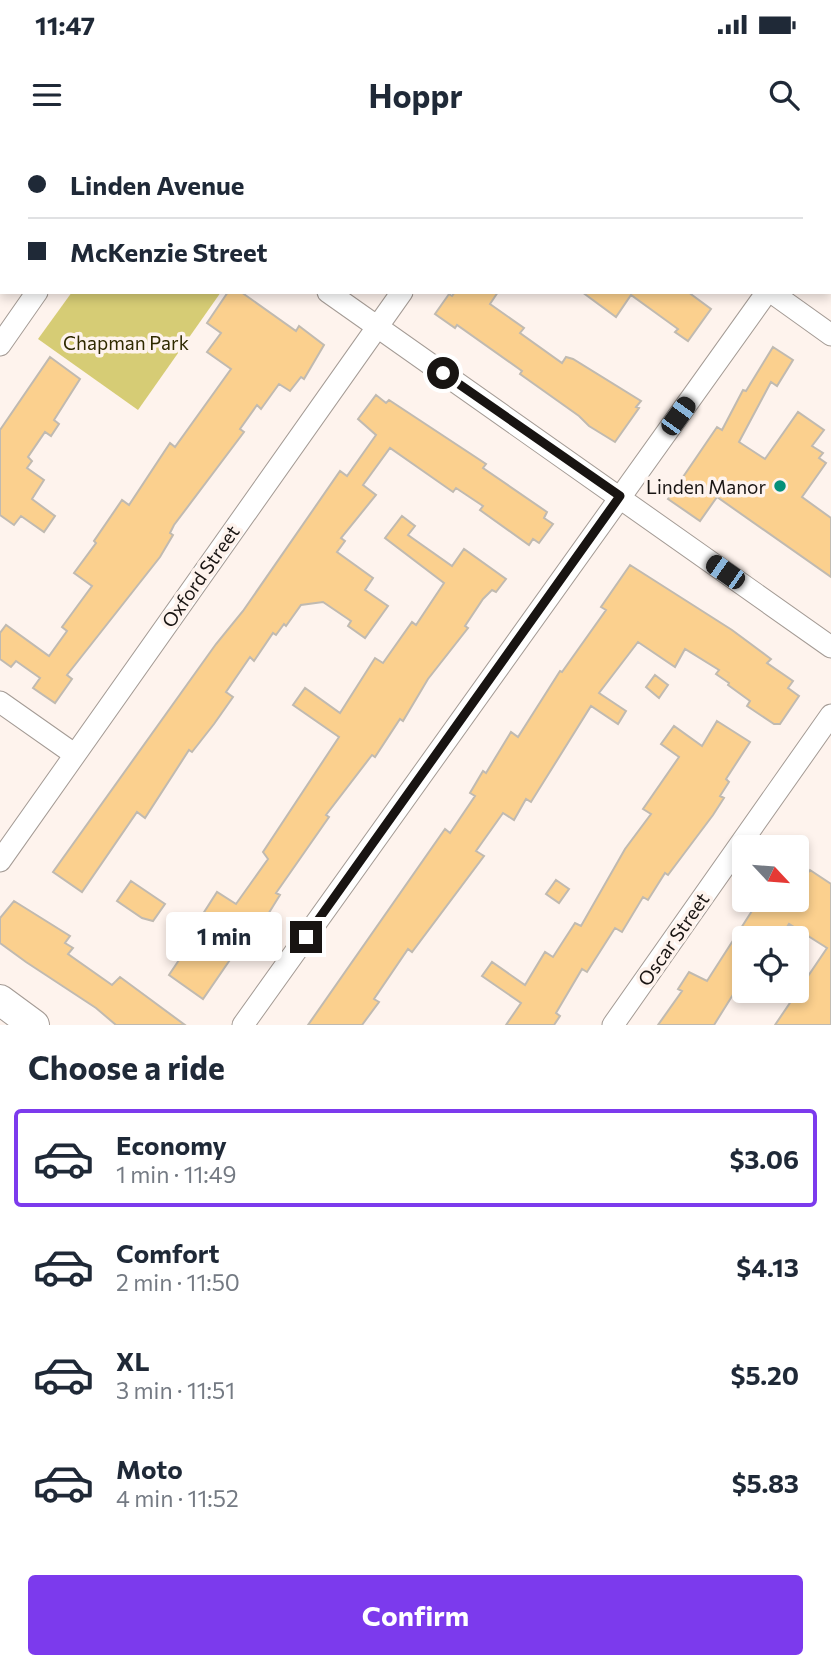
<!DOCTYPE html>
<meta charset="utf-8">
<style>
body{margin:0;font-family:Commissioner,sans-serif;background:#f6f6f7;color:#1f2937;height:100vh;display:flex;flex-direction:column;font-size:26px;white-space:nowrap}
*{box-sizing:border-box;margin:0}
p{font-size:23px;color:#747a83}
.icon{flex:none;width:38px;height:38px;fill:none;stroke:currentColor;stroke-width:2;stroke-linecap:round;stroke-linejoin:round}
.map{position:relative;height:885px;overflow:hidden}
.sheet{display:flex;flex-direction:column;background:#fff;flex:1}
.sheet>*{flex:none}
.guide{position:absolute;left:0px;top:0px;width:831px;height:154px;box-shadow:0 4px 10px #0003;display:grid;align-content:center;height:154px;padding:0 28px;background:#fff}
.needle{width:46px;rotate:116deg}
.controls{position:absolute;left:732px;top:695px;display:grid;gap:14px}
.controls a{display:grid;place-items:center;width:77px;height:77px;border-radius:7px;background:#fff;box-shadow:0 4px 10px #0003;font-size:35px}
.end{position:absolute;width:32px;height:32px;margin:-16px;border:9px solid #181412;background:#fff;box-shadow:0 0 0 4px #fff}
.from{border-radius:50%}
.bubble{position:absolute;height:49px;border-radius:7px;background:#fff;box-shadow:0 4px 10px #0003;font-size:23px;font-weight:700;line-height:49px;text-align:center}
.car{position:absolute;width:21px;height:42px;margin:-21px -10px;border-radius:9px;box-shadow:0 0 5px 2px #0007;background:linear-gradient(#222 24%,#8ab4d8 0 40%,#222 0 76%,#8ab4d8 0 86%,#222 0)}
.guide b{display:flex;align-items:center;gap:24px;height:66px;font-size:26px}
.guide b+b{border-top:2px solid #e0e1e3}
.guide i{width:18px;height:18px;background:#1f2937}
ul{padding:0;list-style:none}
li{display:flex;align-items:center;gap:21px;height:98px;margin:0 14px 10px;padding:0 14px;border:4px solid transparent;border-radius:7px}
li div{flex:1}
li b{display:block;font-size:26px}
li em{font-style:normal;font-weight:700}
li.selected{border-color:#7c3aed}
li>.icon{width:63px;height:63px;stroke-width:1.5}
h2{padding:0 28px;font-size:32px;line-height:84px}
.button{display:flex;gap:14px;margin-top:auto;padding:14px 28px}
.button a{flex:1;height:80px;border-radius:7px;background:#7c3aed;color:#fff;font-size:28px;font-weight:700;line-height:80px;text-align:center}
.status{display:flex;justify-content:space-between;align-items:center;height:49px;padding:0 35px;background:#fff;direction:ltr}
.status svg{height:19px;fill:currentColor}
header{display:flex;justify-content:space-between;align-items:center;height:91px;padding:0 28px;background:#fff;font-size:32px;font-weight:700}
.map>svg:first-child{display:block}
.green{fill:#d6cc75}
.building{fill:#fbd08e;stroke:#c0bab1;stroke-width:2}
.lines{fill:none;stroke-linecap:round;stroke-linejoin:round}
.street-casing{stroke:#a49b95;stroke-width:23}
.secondary-casing{stroke:#a49b95;stroke-width:32}
.street{stroke:#fff;stroke-width:21}
.secondary{stroke:#fff;stroke-width:30}
.route{stroke:#181412;stroke-width:9}
.poi-dot{fill:#049079;stroke:#fef3ed;stroke-width:2.5}
.labels{text-anchor:middle;dominant-baseline:central;stroke-width:7;stroke-linejoin:round;paint-order:stroke}
.park-label{font-size:19px;fill:#2f2a00;stroke:#fef3ed}
.poi-label{font-size:19px;fill:#181412;stroke:#fef3ed;text-anchor:end}
.street-label{font-size:19px;fill:#181412;stroke:#fef3ed}
</style>
<div class="status"><b>11:47</b><svg viewBox="0 0 49 12"><path d="M0 12V9h3v3zM5 12V6h3v6zM10 12V3h3v9zM15 12V0h3v12zM26 1h20v11H26zM47 4h2v5h-2z"/></svg></div>
<header><svg class="icon" aria-label="menu" viewBox="0 0 24 24"><path d="M4 6h16M4 12h16M4 18h16"/></svg>Hoppr<svg class="icon" aria-label="search" viewBox="0 0 24 24"><circle cx="10" cy="10" r="6"/><path d="M15 15l6 6"/></svg></header>
<div class="map">
<svg width="831" height="885" viewBox="0 0 831 885">
<rect width="100%" height="100%" fill="#fef3ed"/>
<path class="green" d="M72 152H221L138 270 38 199Z"/>
<path class="building" d="M228 152H241L296 191 299 186 324 205 304 239 301 237 290 251 279 244 261 269 257 265 240 289 244 292 174 385 170 393 173 395 160 417 67 535 72 539 55 563 33 548 40 538 16 521 11 527 0 519V493L6 485 49 516 67 491 62 487 92 446 74 433 96 403 94 401 122 360 129 365 170 303 175 307 231 229 207 212 221 193 207 183Z
M455 152H498L490 164 524 188 520 193 562 223 566 217 573 219 641 261 636 267 639 268 615 302 589 286 579 276 520 234 522 231 457 185 455 188 435 174 449 154 452 156Z
M582 152H688L711 169 688 201 675 192 678 189 631 155 616 177Z
M773 207 793 220 777 246 771 242 739 302 765 319 798 272 824 290 812 306 823 313 819 318 826 323 802 357 831 378V437L717 357 700 381 668 359 717 287 722 290 743 250 746 251Z
M50 217 80 239 54 280 59 284 51 296 45 292 28 317 32 321 27 328 44 340 32 359 55 376 44 392 21 376 14 385 0 375V290Z
M376 255 386 263 389 260 486 324 483 328 547 372 544 378 553 384 539 403 533 399 529 405 480 370 483 366 456 348 453 352 390 308 363 345 376 355 341 398 345 401 337 412 373 438 365 450 388 466 365 498 348 486 351 481 323 462 301 465 286 486 284 484 276 495 273 493 254 521 250 517 226 552 233 557 214 584 192 612 189 610 145 678 137 672 82 752 53 732 216 504 243 471 340 331 347 336 376 295 358 279Z
M402 376 415 386 408 395 452 426 464 409 506 439 496 452 492 450 483 459 465 486 468 488 428 539 403 581 400 579 375 617 372 615 326 675 329 677 276 753 280 755 262 784 250 801 245 798 203 859 169 835 189 805 185 802 217 752 236 764 268 719 263 712 339 597 293 565 305 548 340 573 375 518 383 523 412 482 416 485 444 443 385 398Z
M630 425 732 490 771 519 767 523 793 541 788 548 799 556 780 584H774L747 566 750 561 728 545 729 543 716 534 719 530 685 509 675 527 638 502 599 553 626 571 618 584 591 566 531 662 526 659 514 680 503 673 476 711 484 716 412 812 408 809 374 859 379 862 362 885H308L445 689 450 693 475 656 470 653 483 631 486 633 511 592 518 597 560 531 562 532 606 470 601 467Z
M655 535 668 545 659 558 646 547Z
M717 581 750 602 726 639 729 642 720 656 724 658 713 675 668 735 665 733 648 760 643 757 622 792 615 788 587 832 582 829 556 873 560 876 554 885H506L521 863 482 836 492 822 525 845 545 812 553 817 575 783 581 786 625 709 651 674 643 669 679 617 661 604 674 586 702 606Z
M810 730 831 744V885H775L827 808 789 784 780 798H744V837L714 885H658L682 851 678 849 689 832 707 841 759 760H796V750Z
M556 740 569 749 559 763 546 754Z
M131 741 165 764 153 781 142 778 117 761Z
M14 761 70 796 65 803 73 808 68 814 112 845 120 837 185 885H116L96 868 26 822 0 803V778Z"/>
<g class="lines">
<g class="street-casing">
<path id="street" d="M112 0 114 2
M555 0 557 2
M144 2 145 0
M509 2 511 0
M830 63 831 61
M328 152 831 507
M771 152 831 195
M0 205 37 152
M0 562 74 614
M0 721 402 152
M243 885 767 152
M613 885 831 575"/>
</g>
<g class="secondary-casing">
<path id="secondary" d="M0 860 34 885"/>
</g>
<use href="#street" class="street"/>
<use href="#secondary" class="secondary"/>
</g>
<g class="lines">
<path class="route" d="M306 797 620 356 443 233"/>
</g>
<circle class="poi-dot" cx="780" cy="346" r="7"/>
<g class="labels">
<g class="park-label">
<text x="126" y="202">Chapman Park</text>
</g>
<g class="poi-label">
<text x="766" y="346">Linden Manor</text>
</g>
<g class="street-label">
<text transform="translate(200 436) rotate(-55)">Oxford Street</text>
<text transform="translate(673 799) rotate(-55)">Oscar Street</text>
</g>
</g>
</svg>
<div class="controls">
<a><svg class="needle" viewBox="-14 -14 28 28"><path d="M0-13l5 13h-10z" fill="#e53935"/><path d="M0 13l5-13h-10z" fill="#747a83"/></svg></a>
<a><svg class="icon" aria-label="locate" viewBox="0 0 24 24"><circle cx="12" cy="12" r="6"/><path d="M12 2v4M12 18v4M2 12h4M18 12h4"/></svg></a>
</div>
<i class="end from" style="left:443px;top:233px"></i>
<i class="end" style="left:306px;top:797px"></i>
<div class="bubble" style="left:166px;top:772px;width:116px">1 min</div>
<i class="car" style="left:678px;top:276px;rotate:36deg"></i>
<i class="car" style="left:725px;top:432px;rotate:305deg"></i>
<div class="guide">
<b><i class="from"></i>Linden Avenue</b>
<b><i></i>McKenzie Street</b>
</div>
</div>
<section class="sheet">
<h2>Choose a ride</h2>
<ul>
<li class="selected"><svg class="icon" aria-label="car" viewBox="0 0 24 24"><path d="M5 17H2v-5l4-1 3-4h7l3 4 3 1v5h-3M9 17h6M6 11h13"/><circle cx="7" cy="17" r="2"/><circle cx="17" cy="17" r="2"/></svg><div><b>Economy</b><p>1 min · 11:49</p></div><em>$3.06</em></li>
<li><svg class="icon" aria-label="car" viewBox="0 0 24 24"><path d="M5 17H2v-5l4-1 3-4h7l3 4 3 1v5h-3M9 17h6M6 11h13"/><circle cx="7" cy="17" r="2"/><circle cx="17" cy="17" r="2"/></svg><div><b>Comfort</b><p>2 min · 11:50</p></div><em>$4.13</em></li>
<li><svg class="icon" aria-label="car" viewBox="0 0 24 24"><path d="M5 17H2v-5l4-1 3-4h7l3 4 3 1v5h-3M9 17h6M6 11h13"/><circle cx="7" cy="17" r="2"/><circle cx="17" cy="17" r="2"/></svg><div><b>XL</b><p>3 min · 11:51</p></div><em>$5.20</em></li>
<li><svg class="icon" aria-label="car" viewBox="0 0 24 24"><path d="M5 17H2v-5l4-1 3-4h7l3 4 3 1v5h-3M9 17h6M6 11h13"/><circle cx="7" cy="17" r="2"/><circle cx="17" cy="17" r="2"/></svg><div><b>Moto</b><p>4 min · 11:52</p></div><em>$5.83</em></li>
</ul>
<div class="button"><a>Confirm</a></div>
</section>
